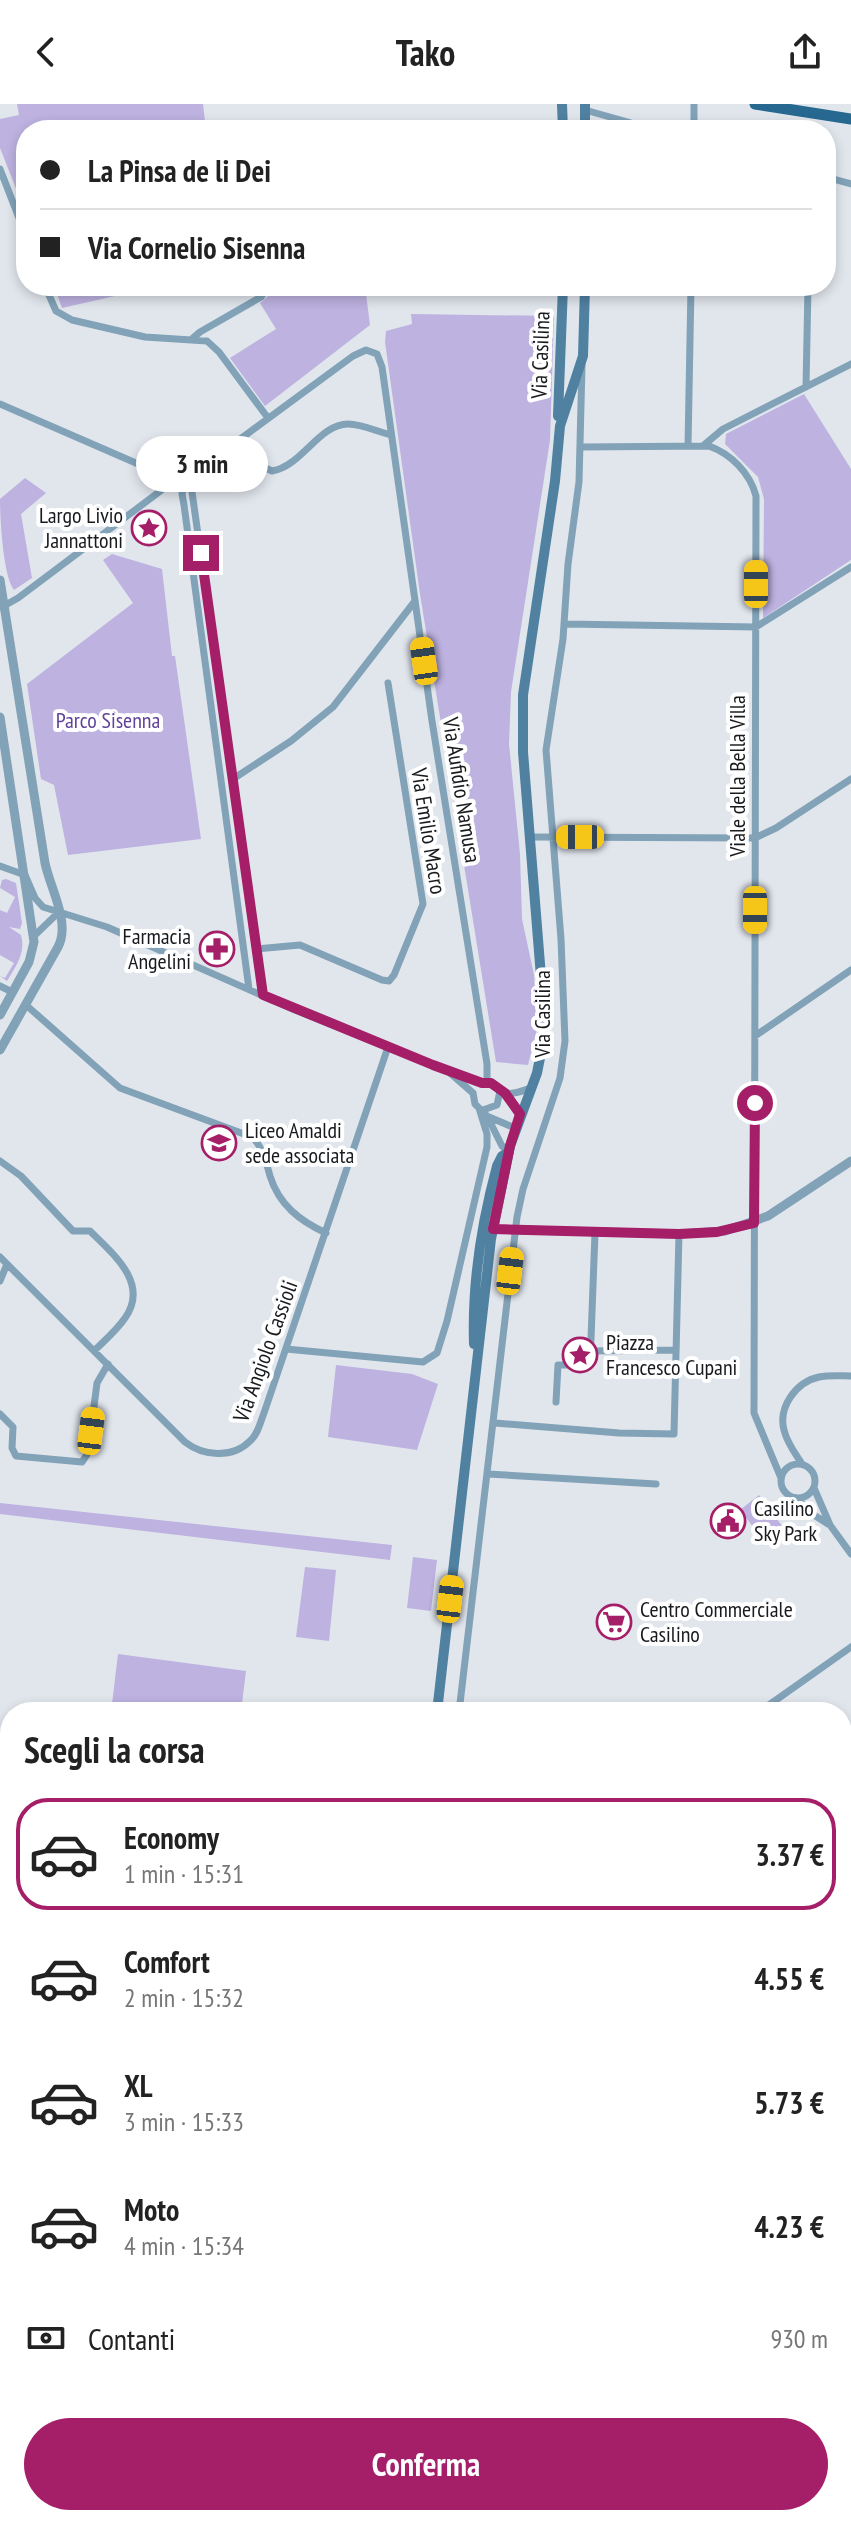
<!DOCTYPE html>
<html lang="it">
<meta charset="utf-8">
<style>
body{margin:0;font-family:"PT Sans Narrow",sans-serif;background:#f6f6f6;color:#222;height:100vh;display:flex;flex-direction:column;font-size:30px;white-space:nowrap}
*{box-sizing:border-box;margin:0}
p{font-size:26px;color:#767676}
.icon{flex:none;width:44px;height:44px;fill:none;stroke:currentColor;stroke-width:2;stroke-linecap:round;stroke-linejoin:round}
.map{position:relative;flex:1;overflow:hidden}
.drawer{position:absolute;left:0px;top:1598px;width:852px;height:824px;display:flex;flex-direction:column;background:#fff;border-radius:32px 32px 0 0;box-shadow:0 4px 12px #0003}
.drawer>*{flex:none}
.banner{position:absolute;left:16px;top:16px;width:820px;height:176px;border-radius:32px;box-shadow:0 4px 12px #0003;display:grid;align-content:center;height:176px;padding:0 24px;background:#fff}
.end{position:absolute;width:36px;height:36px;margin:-18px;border:10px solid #a51e68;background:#fff;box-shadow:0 0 0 4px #fff}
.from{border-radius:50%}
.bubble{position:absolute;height:56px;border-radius:28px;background:#fff;box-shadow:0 4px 12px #0003;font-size:26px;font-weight:600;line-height:56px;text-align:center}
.car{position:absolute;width:24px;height:48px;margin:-24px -12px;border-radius:10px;box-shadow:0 0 6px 2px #0007;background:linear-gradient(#f5c518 24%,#345 0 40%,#f5c518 0 76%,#345 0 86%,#f5c518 0)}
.banner b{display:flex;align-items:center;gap:28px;height:76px;font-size:30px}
.banner b+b{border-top:2px solid #e0e0e0}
.banner i{width:20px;height:20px;background:#222}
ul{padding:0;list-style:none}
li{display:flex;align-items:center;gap:24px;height:112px;margin:0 16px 12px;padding:0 8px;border:4px solid transparent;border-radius:32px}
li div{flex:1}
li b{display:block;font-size:30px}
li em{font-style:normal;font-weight:600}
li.current{border-color:#a51e68}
li>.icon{width:72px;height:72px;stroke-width:1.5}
h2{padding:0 24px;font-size:36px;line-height:96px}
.pay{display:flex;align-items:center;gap:20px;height:88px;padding:0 24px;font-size:30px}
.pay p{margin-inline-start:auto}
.button{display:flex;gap:16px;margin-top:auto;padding:16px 24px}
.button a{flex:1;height:92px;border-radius:48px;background:#a51e68;color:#fff;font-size:32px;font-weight:600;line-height:92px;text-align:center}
header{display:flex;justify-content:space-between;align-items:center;height:104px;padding:0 24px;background:#fff;font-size:36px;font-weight:600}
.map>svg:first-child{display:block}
.green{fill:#bdb2e0}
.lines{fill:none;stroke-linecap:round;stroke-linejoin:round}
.stream{stroke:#3e8ba1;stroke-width:3}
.minor{stroke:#82a2b8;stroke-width:7}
.tertiary{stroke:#82a2b8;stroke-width:9}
.secondary{stroke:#5081a1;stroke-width:10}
.primary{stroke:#276890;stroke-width:11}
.route{stroke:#a51e68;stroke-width:10}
.labels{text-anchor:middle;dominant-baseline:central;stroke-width:8;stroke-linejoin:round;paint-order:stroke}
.street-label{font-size:22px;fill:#181a1d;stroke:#fff}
.poi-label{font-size:22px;fill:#181a1d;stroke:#fff;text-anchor:start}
.park-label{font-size:22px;fill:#60439a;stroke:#fff}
</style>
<header><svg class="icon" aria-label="back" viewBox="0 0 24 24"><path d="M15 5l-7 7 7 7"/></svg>Tako<svg class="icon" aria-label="share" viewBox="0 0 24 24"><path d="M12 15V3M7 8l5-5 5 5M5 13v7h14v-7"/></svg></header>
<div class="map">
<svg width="851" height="2422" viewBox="0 0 851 2422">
<rect width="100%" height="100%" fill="#e1e6ed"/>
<path class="green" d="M17 0H203L206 26H26V110L0 44V15L19 11Z
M54 182H159L62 204Z
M280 182H365L370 221 265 302 230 254 276 225 260 199Z
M411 210 554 212 550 336 511 588 509 640 520 750 522 815 534 871 537 925 528 961 496 958 420 490 385 238 386 227 412 220Z
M804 290 851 365V456L763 514 764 395 758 373 725 340 726 330Z
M25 374 46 389 21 410 32 474 14 486C3 472 0 414 0 395Z
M112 450 162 465 172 552H175L201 735 68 751 54 681 41 675 27 580 133 499 103 456Z
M6 775 16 779 22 819 20 825 9 823 21 831C26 849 16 862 7 877L0 872 5 874 14 859 0 851V806L7 809 15 793 0 784 2 776Z
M336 1261 412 1270 438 1280 417 1346 328 1333Z
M759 1391 786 1427 767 1441 740 1406Z
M0 1399 392 1441 390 1456 0 1410Z
M413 1453 437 1456 431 1507 407 1504Z
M305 1463 336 1466 329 1537 296 1533Z
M118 1550 246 1567 241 1608H111Z
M0 2221 10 2284V2412H56L58 2422H0Z"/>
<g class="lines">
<path class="stream" d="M842 2180 851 2177"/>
<path class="minor" d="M585 6 656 26
M694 26V0
M0 65 26 132
M826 73 851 80
M45 182 56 207 72 216 145 233 207 237 219 248 268 314
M193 234 200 228 261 193 268 182
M806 283 808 182
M0 300 175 376 186 375 353 252 366 246 377 250 382 263 432 617 487 960V978
M241 335 261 362 272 367C302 362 319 320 348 320 362 320 378 328 391 331
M704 341 723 325 851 260
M688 342 691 182
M581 343 709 342C731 350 750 369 756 392L754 1309 781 1374
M186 375 192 388 263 891
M186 375 182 390 184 401 249 885
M2 503 18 494 175 376
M565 520 756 523 851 463
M233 675 291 637 333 603 415 497
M529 733 755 734 776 724 851 675
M0 762 25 771 35 794 43 803 107 823 295 906 433 961 482 979H491C509 992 508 992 531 984
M34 832 60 807
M256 845 300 841 382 876 389 877 394 871 423 800 388 579
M0 882 12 888
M26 901 120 984 252 1033C263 1043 266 1058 270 1072 279 1101 300 1117 326 1129
M755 932 851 866
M450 969 473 989
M473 989 475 1000 487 1012 502 1042 509 1048
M505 989 520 1010
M483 1006 497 1001 500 987
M489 1013 515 1024
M0 1057 21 1072 73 1127H90C112 1149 150 1179 125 1214 117 1226 105 1236 94 1247
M0 1153 185 1338C203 1352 232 1355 250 1337 258 1330 260 1319 264 1309L388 943
M0 1177 7 1160
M286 1245 423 1258 437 1249 447 1217 487 1043V1030L479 1004
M591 1247 676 1246
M556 1298 558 1261H590L595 1129
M0 1310 13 1323 12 1344 16 1352 82 1358 88 1349 97 1279 108 1260
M495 1319 619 1329 674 1330 679 1130
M781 1377a17 17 0 1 1 34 0a17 17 0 1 1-34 0Z
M802 1360C795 1349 787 1339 784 1326 778 1303 796 1278 819 1273 829 1271 840 1272 851 1272
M488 1370 656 1380
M814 1384 830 1421 851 1450
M796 1394 814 1411 828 1420
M459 1608 517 1113 523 1085 560 974 565 937 561 835 546 646 563 535 568 460 579 378 582 262
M759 1608 851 1543
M0 1769 10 1770
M0 1927H10
M842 2096 851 2094
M842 2360 851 2358
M248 2412 250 2422
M709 2412 710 2422
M445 2422 475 2412"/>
<path class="tertiary" d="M0 476 45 759C50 784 71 819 58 843L0 946
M0 613 34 838 29 858 0 911
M493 1125 679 1130 725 1127 768 1112 851 1057
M842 1938 851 1930
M0 2100 10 2099"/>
<path class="secondary" d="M562 0 563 26
M585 0V26
M558 312 563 182
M474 1240C472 1179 481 1121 497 1062L502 1052 509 1048
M437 1608 491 1135 510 1042 537 969 543 939 542 885 523 648V591L555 377 560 322 583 252 585 182
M368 2412 370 2422"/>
<path class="primary" d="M755 0 851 15"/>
</g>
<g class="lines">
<path class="route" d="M201 449 263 891 433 961 482 979H491L505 989 520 1010 510 1042 493 1125 679 1130 717 1128 754 1119 755 999"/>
</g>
<defs>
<g id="sight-ring" transform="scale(1.8)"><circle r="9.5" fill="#fff" stroke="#a51e68" stroke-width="1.5"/><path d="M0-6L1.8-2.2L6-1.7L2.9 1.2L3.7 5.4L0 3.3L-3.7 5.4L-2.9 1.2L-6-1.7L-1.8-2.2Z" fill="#a51e68"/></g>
<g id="pharmacy-ring" transform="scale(1.8)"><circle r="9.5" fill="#fff" stroke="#a51e68" stroke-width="1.5"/><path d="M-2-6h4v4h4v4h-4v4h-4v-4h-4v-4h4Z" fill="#a51e68"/></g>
<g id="school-ring" transform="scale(1.8)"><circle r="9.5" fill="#fff" stroke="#a51e68" stroke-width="1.5"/><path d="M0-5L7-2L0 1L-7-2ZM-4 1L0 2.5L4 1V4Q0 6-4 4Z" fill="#a51e68"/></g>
<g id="civic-ring" transform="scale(1.8)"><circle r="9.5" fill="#fff" stroke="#a51e68" stroke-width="1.5"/><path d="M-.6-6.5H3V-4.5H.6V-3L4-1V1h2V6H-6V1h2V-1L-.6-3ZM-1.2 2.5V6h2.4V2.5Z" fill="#a51e68"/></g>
<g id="supermarket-ring" transform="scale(1.8)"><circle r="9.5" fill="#fff" stroke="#a51e68" stroke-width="1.5"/><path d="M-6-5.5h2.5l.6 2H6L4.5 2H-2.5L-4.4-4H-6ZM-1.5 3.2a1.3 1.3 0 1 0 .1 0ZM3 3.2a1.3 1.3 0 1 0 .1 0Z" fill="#a51e68"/></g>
</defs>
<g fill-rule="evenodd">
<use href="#sight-ring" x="149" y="424"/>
<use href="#pharmacy-ring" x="217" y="845"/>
<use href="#school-ring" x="219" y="1039"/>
<use href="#sight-ring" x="580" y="1251"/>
<use href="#civic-ring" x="728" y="1417"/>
<use href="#supermarket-ring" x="614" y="1518"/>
</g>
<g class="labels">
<g class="street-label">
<text transform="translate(540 251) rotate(-88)">Via Casilina</text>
<text transform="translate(737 672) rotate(-90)">Viale della Bella Villa</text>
<text transform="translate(462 686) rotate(81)">Via Aufidio Namusa</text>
<text transform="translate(429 727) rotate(81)">Via Emilio Macro</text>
<text transform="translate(542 910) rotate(-90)">Via Casilina</text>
<text transform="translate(265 1247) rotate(-70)">Via Angiolo Cassioli</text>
</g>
<g class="poi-label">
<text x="123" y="411" text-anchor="end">Largo Livio<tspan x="123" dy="25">Jannattoni</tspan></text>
<text x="191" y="832" text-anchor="end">Farmacia<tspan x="191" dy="25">Angelini</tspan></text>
<text x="245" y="1026">Liceo Amaldi<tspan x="245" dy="25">sede associata</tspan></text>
<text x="606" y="1238">Piazza<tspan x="606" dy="25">Francesco Cupani</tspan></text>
<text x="754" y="1404">Casilino<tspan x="754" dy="25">Sky Park</tspan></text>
<text x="640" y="1505">Centro Commerciale<tspan x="640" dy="25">Casilino</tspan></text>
</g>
<g class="park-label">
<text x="108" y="616">Parco Sisenna</text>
</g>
</g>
</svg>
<i class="end from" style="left:755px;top:999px"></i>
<i class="end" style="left:201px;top:449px"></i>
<div class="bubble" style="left:136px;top:332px;width:132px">3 min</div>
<i class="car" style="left:756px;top:480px;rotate:0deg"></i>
<i class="car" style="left:424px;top:557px;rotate:352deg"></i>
<i class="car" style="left:580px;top:733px;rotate:270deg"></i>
<i class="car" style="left:755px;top:806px;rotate:180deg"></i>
<i class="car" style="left:510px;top:1167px;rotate:7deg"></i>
<i class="car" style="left:91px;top:1327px;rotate:7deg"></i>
<i class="car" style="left:450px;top:1495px;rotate:7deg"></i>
<div class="banner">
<b><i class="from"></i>La Pinsa de li Dei</b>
<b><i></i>Via Cornelio Sisenna</b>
</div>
<section class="drawer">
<h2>Scegli la corsa</h2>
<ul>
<li class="current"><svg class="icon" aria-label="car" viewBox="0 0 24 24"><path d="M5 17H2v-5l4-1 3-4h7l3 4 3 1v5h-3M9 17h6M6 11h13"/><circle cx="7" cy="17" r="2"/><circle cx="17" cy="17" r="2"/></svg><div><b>Economy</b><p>1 min · 15:31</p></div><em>3.37 €</em></li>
<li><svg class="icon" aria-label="car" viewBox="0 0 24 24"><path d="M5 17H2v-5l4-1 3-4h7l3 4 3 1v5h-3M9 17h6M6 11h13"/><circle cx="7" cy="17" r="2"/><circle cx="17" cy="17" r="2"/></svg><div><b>Comfort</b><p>2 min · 15:32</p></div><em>4.55 €</em></li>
<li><svg class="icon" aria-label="car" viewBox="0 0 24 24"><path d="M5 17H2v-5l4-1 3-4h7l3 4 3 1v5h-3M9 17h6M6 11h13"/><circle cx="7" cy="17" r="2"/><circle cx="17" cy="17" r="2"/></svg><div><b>XL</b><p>3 min · 15:33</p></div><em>5.73 €</em></li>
<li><svg class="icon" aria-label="car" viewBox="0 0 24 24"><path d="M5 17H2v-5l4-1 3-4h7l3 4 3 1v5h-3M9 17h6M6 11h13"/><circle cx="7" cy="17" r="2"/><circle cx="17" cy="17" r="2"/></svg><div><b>Moto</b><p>4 min · 15:34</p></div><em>4.23 €</em></li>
</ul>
<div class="pay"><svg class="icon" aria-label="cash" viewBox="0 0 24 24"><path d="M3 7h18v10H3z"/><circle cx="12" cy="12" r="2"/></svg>Contanti<p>930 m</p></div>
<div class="button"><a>Conferma</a></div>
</section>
</div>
